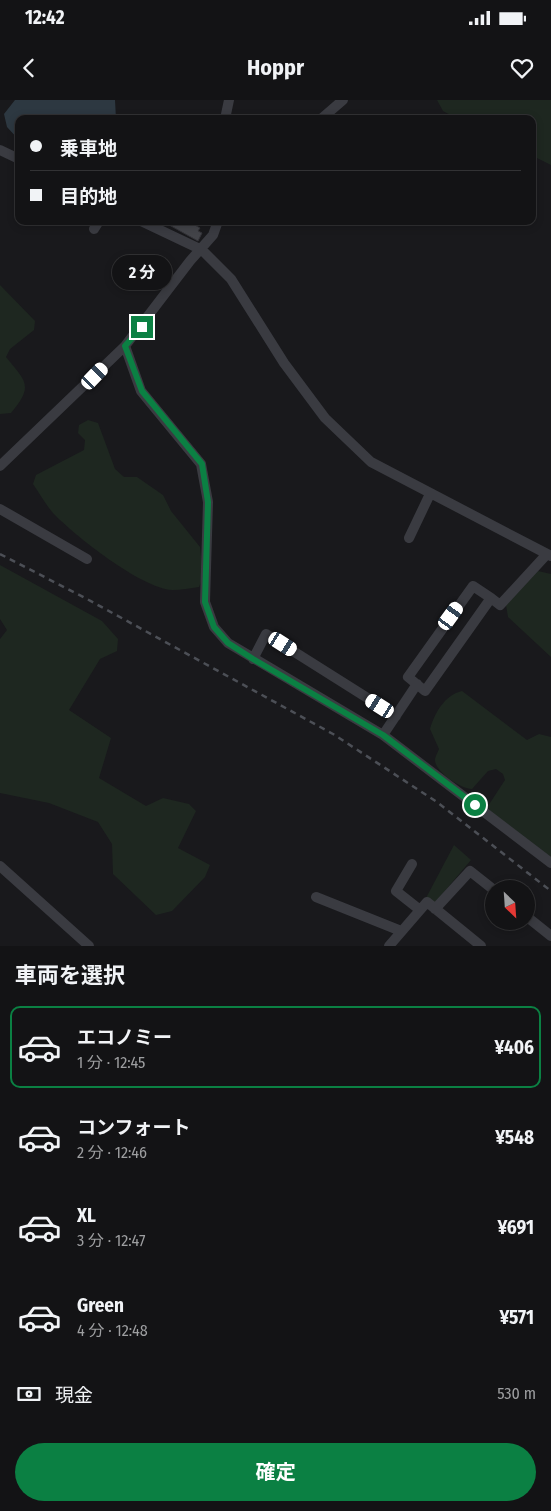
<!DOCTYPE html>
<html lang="ja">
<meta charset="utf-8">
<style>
body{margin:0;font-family:"Fira Sans Condensed","Noto Sans JP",sans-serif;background:#202022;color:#f1f3f6;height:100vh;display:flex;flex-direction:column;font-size:19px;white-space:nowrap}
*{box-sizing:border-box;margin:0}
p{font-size:16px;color:#9d9ea0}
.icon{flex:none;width:28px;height:28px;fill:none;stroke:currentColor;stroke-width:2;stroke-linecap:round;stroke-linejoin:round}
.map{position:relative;height:846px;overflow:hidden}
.panel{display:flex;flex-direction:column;background:#131315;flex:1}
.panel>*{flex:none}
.banner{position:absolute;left:15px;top:15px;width:521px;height:110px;border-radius:10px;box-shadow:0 2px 8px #0003,0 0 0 1px #323234;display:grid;align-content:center;height:110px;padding:0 15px;background:#131315}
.needle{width:32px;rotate:155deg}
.buttons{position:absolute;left:485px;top:780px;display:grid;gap:10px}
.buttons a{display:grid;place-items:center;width:50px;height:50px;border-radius:50%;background:#131315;box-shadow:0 2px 8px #0003,0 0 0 1px #323234;font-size:25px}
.end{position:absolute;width:22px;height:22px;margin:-11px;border:6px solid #0b8043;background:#fff;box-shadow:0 0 0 2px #fff}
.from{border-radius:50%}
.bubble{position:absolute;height:35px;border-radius:18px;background:#131315;box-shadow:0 2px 8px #0003,0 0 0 1px #323234;font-size:16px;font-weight:700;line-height:35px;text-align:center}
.car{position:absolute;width:15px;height:30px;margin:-15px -8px;border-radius:6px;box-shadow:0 0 4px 1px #0007;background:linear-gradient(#fff 24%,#345 0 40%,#fff 0 76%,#345 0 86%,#fff 0)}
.banner b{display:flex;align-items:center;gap:18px;height:48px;font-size:19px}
.banner b+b{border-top:1px solid #323234}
.banner i{width:12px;height:12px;background:#f1f3f6}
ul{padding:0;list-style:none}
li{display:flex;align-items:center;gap:15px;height:82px;margin:0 10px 8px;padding:0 5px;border:2px solid transparent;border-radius:10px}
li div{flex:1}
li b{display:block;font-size:19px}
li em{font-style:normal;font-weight:700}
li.on{border-color:#0b8043}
li>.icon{width:45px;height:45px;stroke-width:1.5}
h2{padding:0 15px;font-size:22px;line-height:60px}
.pay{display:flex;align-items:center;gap:12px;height:55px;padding:0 15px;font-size:19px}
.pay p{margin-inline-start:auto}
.action{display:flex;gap:10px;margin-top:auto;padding:10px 15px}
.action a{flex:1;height:58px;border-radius:30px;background:#0b8043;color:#fff;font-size:20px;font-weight:700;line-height:58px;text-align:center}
.status{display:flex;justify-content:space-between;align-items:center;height:35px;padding:0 25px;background:#131315;direction:ltr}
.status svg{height:14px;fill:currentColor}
header{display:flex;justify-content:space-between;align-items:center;height:65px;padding:0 15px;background:#131315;font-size:22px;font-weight:700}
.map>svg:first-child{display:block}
.green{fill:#1e2720}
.water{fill:#2d3841}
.building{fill:#434449;stroke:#333338}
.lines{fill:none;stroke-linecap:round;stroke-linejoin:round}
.minor{stroke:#3a3b41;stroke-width:10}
.rail{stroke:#4c4f56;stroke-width:2.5;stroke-dasharray:6 5;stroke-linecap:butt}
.route{stroke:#0b8043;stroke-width:6}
</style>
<div class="status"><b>12:42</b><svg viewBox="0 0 49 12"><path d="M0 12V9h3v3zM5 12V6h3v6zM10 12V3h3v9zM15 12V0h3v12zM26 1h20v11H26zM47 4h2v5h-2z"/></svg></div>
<header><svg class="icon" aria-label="back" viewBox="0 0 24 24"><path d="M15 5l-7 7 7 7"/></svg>Hoppr<svg class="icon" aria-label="heart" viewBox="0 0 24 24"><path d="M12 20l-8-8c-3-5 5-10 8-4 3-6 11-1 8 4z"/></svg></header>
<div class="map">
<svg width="551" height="846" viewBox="0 0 551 846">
<rect width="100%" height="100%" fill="#19191c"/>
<path class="green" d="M437 0H551V65L533 56 532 19H458L443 11Z
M0 185 35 221 34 230 10 249 6 257C26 282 34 285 11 313L0 314Z
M88 320 98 323 115 369 124 377H137L163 395 171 411 200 447 203 476 199 487C190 488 181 490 172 490 141 488 75 436 53 413 46 405 40 394 33 384L36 375 84 350 85 340 78 333 79 325Z
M0 465 102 521 118 539 117 551 100 559 69 610 111 638 99 678 146 706 163 698 189 704 196 711 178 748 210 765 205 777 172 811 156 815 113 774 112 744 98 722 49 703 0 693V539L7 530 0 519Z
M538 471 551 474V557L508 517 506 505Z
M462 591 527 640 539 634 551 637V757L490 711 488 706 505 680 503 674 496 669 488 671 472 689C461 689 435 672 435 660 435 657 438 652 439 649L430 629C435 612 445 595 462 591Z
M454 745 471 760 433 805 426 798Z"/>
<path class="water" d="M15 0H115L116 19H19V40L7 27 4 14Z"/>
<path class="building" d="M162 121H188L200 128 198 131 202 133 198 141Z"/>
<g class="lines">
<path class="minor" d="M225 19 229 0
M321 19 343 0
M0 50 19 59
M141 121 202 150 231 179 284 263 325 318 371 362 551 456
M94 129 99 121
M125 246 141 291 201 364 208 402 205 502 214 527 228 543 383 635 551 763
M0 366 125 246 190 161 213 135 218 121
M0 409 87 459
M409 438 430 394
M491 498 473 486 408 577 425 591 491 498 500 505 547 454
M253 559 266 534 396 616
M383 635 417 584
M412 764 396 791 420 810
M0 766 89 846
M316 797 401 831
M435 809 470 771 494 790
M526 816 551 836
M389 846 427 802 481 846"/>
<path class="rail" d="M0 454 87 499 333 634 437 702 551 791"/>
</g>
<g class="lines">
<path class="route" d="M142 227 125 246 142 291 202 364 208 402 205 502 214 527 228 543 253 559 383 635 475 705"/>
</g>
</svg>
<div class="buttons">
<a><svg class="needle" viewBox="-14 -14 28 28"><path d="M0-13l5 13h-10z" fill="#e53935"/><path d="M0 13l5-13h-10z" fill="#9d9ea0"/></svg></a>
</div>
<i class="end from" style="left:475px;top:705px"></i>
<i class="end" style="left:142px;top:227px"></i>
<div class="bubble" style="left:112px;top:155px;width:60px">2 分</div>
<i class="car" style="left:95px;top:276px;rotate:44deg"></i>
<i class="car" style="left:451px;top:516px;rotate:36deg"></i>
<i class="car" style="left:283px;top:544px;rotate:122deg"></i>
<i class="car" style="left:380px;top:606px;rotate:302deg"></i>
<div class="banner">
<b><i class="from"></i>乗車地</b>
<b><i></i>目的地</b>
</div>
</div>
<section class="panel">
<h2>車両を選択</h2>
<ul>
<li class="on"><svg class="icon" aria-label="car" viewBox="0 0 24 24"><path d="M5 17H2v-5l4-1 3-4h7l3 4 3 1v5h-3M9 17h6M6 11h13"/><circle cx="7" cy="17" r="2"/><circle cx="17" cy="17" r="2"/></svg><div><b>エコノミー</b><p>1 分 · 12:45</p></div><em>¥406</em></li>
<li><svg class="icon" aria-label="car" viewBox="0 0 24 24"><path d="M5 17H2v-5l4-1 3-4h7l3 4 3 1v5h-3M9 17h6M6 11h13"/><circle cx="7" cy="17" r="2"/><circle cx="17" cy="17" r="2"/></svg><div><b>コンフォート</b><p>2 分 · 12:46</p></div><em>¥548</em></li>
<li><svg class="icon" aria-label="car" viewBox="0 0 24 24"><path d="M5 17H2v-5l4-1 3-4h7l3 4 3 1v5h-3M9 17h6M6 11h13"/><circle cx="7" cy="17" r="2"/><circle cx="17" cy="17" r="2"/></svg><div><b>XL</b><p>3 分 · 12:47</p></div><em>¥691</em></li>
<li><svg class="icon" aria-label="car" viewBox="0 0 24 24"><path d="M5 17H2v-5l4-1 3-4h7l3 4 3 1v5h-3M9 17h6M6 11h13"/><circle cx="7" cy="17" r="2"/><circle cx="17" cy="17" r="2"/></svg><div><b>Green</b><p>4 分 · 12:48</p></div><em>¥571</em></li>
</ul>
<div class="pay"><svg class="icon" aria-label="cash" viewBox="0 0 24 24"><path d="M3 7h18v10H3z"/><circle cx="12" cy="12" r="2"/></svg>現金<p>530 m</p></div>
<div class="action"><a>確定</a></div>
</section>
